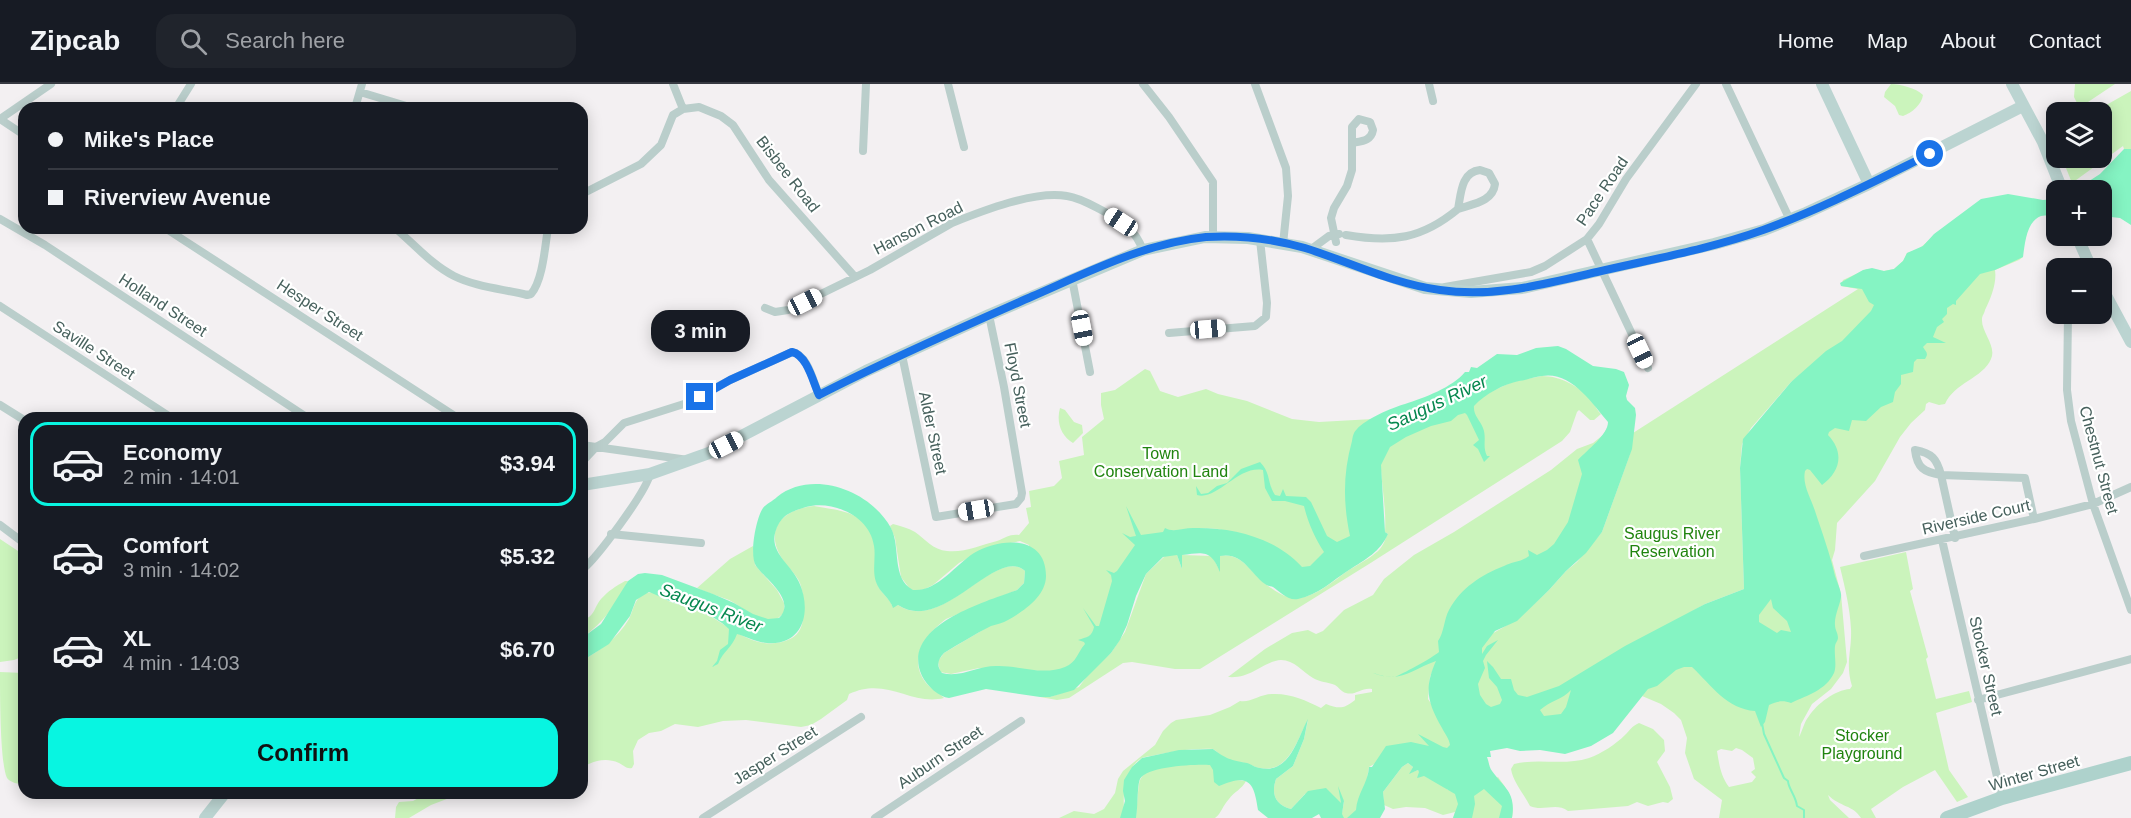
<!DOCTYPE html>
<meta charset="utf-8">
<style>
body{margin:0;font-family:Helvetica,sans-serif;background:#20242c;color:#f1f3f6;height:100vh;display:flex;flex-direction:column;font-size:22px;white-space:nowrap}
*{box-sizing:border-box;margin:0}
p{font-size:20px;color:#9ea1a6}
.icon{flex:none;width:33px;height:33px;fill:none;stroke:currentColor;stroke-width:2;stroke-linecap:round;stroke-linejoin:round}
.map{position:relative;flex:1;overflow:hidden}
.details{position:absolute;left:18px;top:328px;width:570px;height:387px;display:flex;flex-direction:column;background:#171b24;border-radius:18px;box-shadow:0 3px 15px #0003}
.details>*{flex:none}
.hud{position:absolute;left:18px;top:18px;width:570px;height:132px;border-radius:18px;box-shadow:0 3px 15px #0003;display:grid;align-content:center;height:132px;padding:0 30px;background:#171b24}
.controls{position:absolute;left:2046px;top:18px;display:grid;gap:12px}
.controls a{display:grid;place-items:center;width:66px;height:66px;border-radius:12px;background:#171b24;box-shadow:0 3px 15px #0003;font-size:30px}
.end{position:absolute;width:27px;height:27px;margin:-14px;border:8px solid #1a73e8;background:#fff;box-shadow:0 0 0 3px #fff}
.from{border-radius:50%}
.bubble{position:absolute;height:42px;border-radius:18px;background:#171b24;box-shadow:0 3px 15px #0003;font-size:20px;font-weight:600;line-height:42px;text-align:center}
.car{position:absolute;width:18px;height:36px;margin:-18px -9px;border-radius:8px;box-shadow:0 0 4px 2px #0007;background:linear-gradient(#fff 24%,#345 0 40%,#fff 0 76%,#345 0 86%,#fff 0)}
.hud b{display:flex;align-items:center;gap:21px;height:57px;font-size:22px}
.hud b+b{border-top:2px solid #363941}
.hud i{width:15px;height:15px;background:#f1f3f6}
ul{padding:10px 0 0;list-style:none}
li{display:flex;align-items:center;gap:18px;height:84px;margin:0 12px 9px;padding:0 18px;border:3px solid transparent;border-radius:18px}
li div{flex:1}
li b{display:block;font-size:22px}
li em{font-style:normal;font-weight:600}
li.active{border-color:#08f5e1}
li>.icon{width:54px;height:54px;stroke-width:1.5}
.cta{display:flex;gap:12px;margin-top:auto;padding:12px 30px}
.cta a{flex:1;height:69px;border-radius:18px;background:#08f5e1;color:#111;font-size:24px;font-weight:600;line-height:69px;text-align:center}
header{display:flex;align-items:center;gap:36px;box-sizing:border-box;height:84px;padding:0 30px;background:#171b24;border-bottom:2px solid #363941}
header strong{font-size:28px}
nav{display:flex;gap:33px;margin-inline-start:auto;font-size:21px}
.search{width:420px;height:54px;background:#20242c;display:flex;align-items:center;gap:15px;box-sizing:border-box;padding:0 21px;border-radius:18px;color:#9ea1a6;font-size:22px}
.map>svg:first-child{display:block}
.green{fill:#cbf4bc;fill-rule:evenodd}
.water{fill:#85f4c3;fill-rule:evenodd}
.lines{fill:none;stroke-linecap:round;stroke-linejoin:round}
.stream{stroke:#85f4c3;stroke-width:2}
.street{stroke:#bacecb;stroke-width:8}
.secondary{stroke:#bbd4d1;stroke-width:12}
.primary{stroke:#aed2cc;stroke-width:14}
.route{stroke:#1a73e8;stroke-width:8}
.labels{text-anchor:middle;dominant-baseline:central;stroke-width:4.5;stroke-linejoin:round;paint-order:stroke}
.street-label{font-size:16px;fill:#46605c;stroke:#fff}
.park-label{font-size:16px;fill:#20840f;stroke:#fff}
.water-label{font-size:18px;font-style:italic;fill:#05874e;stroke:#fff}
</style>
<header>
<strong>Zipcab</strong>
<div class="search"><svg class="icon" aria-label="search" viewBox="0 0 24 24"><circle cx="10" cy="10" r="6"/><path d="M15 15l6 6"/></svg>Search here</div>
<nav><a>Home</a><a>Map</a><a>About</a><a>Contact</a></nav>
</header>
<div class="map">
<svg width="2131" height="734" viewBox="0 0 2131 734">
<rect width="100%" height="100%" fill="#f3f0f2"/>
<path class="green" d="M1891 0C1900 0 1916 4 1923 11 1922 20 1912 29 1903 32L1899 31 1895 22 1884 13 1885 8Z
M2075 0H2115L2082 22 2078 21 2074 13Z
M2131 7V65H2124L2123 62 2072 99 2062 74H2102V28H2094Z
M1929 156 1940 190 1791 298 1751 344 1742 360 1740 384 1744 505 1705 520 1684 532 1594 621 1551 634 1484 626 1458 589 1481 556 1518 535 1549 506 1566 487 1577 478 1602 448 1630 370 1633 349 1858 205 1841 202 1843 196 1867 185 1884 187 1894 185 1903 177 1907 169 1919 165Z
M2021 171 2023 173 2019 176 1995 186C1997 199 1991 214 1985 226 1985 228 1982 232 1982 235 1981 248 1997 262 1991 275 1983 294 1954 299 1945 320L1939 321 1929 318 1926 320 1925 326 1911 339 1900 353 1875 397 1837 439 1835 466 1832 476 1841 510 1847 578 1843 589 1831 605 1812 620 1801 640 1799 653C1802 648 1804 638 1809 632 1817 620 1835 606 1850 605L1852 602C1845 579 1852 567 1851 545 1850 524 1845 504 1840 483L1906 468 1913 505 1910 507 1928 573 1926 575 1936 615 1969 607 1972 618 1936 629 1949 686 1968 713 1957 718 1935 686 1903 703 1871 725 1876 734H1861C1853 721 1840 723 1828 711L1830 716 1849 734H1719L1722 716 1694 695 1685 669 1687 654 1681 636 1674 629 1661 620 1642 612 1655 594 1754 541 1776 384 1958 198ZM1736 664 1742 666 1753 674 1755 685 1751 688 1756 693 1752 698 1729 703C1721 693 1719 680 1717 667L1721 665 1732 667Z
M1145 285 1150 287 1160 307 1178 313 1206 305 1218 310 1247 317 1292 335 1319 338 1373 335 1358 448 1306 487 1219 445 1200 444 1171 447 1100 546 1073 580 1059 588 979 584 951 590 940 588 938 577 944 569 1028 519 1029 461 1020 457 986 464 959 479 933 501 925 505 915 507 910 505 901 493 895 454 890 442 893 440C900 442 908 444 915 448 925 455 933 466 947 467 964 469 981 461 997 457 1006 454 1009 450 1019 451L1029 439 1026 424 1031 423 1029 407 1054 402 1062 394 1059 377 1084 371 1082 353 1104 335 1101 321V309L1115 306Z
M1542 292C1561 292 1581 303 1593 318 1596 323 1597 326 1601 330L1594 336H1590L1579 326 1577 328 1570 348 1562 357 1369 480 1200 585H1175L1132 578 1123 579 1069 614 1057 616 1040 613H1050L1079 603 1090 588 1111 569 1125 548 1146 490 1166 471H1177L1182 485V471L1212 472 1219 485 1220 472C1240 469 1248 484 1261 496 1265 500 1275 507 1279 509 1304 525 1330 499 1349 486 1357 481 1377 471 1382 462 1385 458 1385 454 1388 450L1385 448C1387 418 1378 388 1381 359L1512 298Z
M1060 324 1065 326 1074 338 1082 341 1083 349 1073 359C1061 352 1056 338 1060 324Z
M1608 343 1563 453 1438 574 1430 593 1428 615 1443 637 1453 664 1381 671 1376 679 1369 683 1360 734H1341L1344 718 1340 709 1341 719H1339L1326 705 1305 710 1291 725C1275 721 1271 710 1276 695L1293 682 1304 655 1308 636C1297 655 1289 690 1260 684 1257 684 1254 682 1251 681 1244 678 1235 678 1228 676 1223 674 1218 668 1213 665 1191 664 1172 668 1151 672 1150 672 1143 673 1142 674 1123 685 1122 715 1125 734H1059L1074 727 1094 730 1104 725 1115 709 1118 695 1123 687 1155 661 1163 647 1171 639 1176 636 1210 631 1230 623 1240 617C1250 619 1260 610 1272 610 1290 609 1305 616 1321 624L1326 620C1339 625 1344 625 1355 616V611L1372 608V605C1362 603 1355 612 1346 609 1341 608 1339 603 1335 601 1328 598 1319 598 1313 594 1303 588 1294 576 1281 576 1263 577 1252 595 1228 593L1265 565 1292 549 1308 546 1316 550 1323 547 1344 526 1373 511 1384 495 1414 471 1454 448 1551 386 1577 365 1593 359 1603 351Z
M814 422C839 427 866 426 874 458 877 470 874 483 876 496 878 507 889 513 893 523L898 521C942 551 995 461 1025 487L1024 499 1017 506 946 535C926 550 907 575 926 599 931 605 939 608 944 614 910 622 887 592 849 610L847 616 821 635 811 641 801 643 746 636 723 637 698 643 675 640 661 647 649 649 638 656 633 667 634 680 632 684C626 685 625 682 619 679 605 673 595 677 582 683V577C600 566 618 554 629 535 634 525 634 514 646 509 655 506 663 515 671 518 682 522 694 524 705 529 732 544 759 571 792 554 799 550 802 543 803 535 804 523 804 511 800 499 796 489 786 483 781 473 764 444 784 425 814 422Z
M0 455 24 471V572L14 576 0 578Z
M753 462 755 481 777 506 784 519V529L777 535C756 538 745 524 729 516 719 512 708 509 697 504L730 475Z
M625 497H628C616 521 604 538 582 554V537C596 531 593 525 601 515 608 507 616 502 625 497Z
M0 588 24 589V700C18 700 11 699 7 694 0 679 0 611 0 588Z
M1639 639 1653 645 1664 656 1665 667 1657 678 1670 703 1673 715 1668 719 1663 718 1648 722 1637 718 1628 722 1568 727C1556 718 1543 728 1530 722 1524 710 1513 698 1511 685L1514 680C1538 674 1565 682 1589 674 1601 670 1616 660 1625 651 1630 646 1632 642 1639 639Z
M1213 679 1237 696 1246 697C1242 705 1234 708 1229 715 1223 721 1221 730 1215 734H1136C1137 726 1138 700 1140 696 1149 676 1195 680 1213 679Z
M1408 679 1413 683 1410 689 1418 686C1425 695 1439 697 1448 706H1452L1469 720 1476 708 1498 693C1509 708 1515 716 1512 734H1453L1455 728 1443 731 1425 724 1406 723 1393 725 1384 721 1383 708 1402 683Z
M426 710H475L470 713H452L431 721 409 734H395L396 723 399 718 413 717Z"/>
<path class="water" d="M2124 65H2131V141L2120 134 2102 132V106H2081L2083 101 2100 90Z
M2008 110 2043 116 2056 115V131C2052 132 2046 131 2041 132 2026 138 2025 160 2023 173L1995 186 1980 190 1956 217V221L1953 220 1947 224V230L1942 235 1944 238 1937 243 1933 253 1946 259H1927L1923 263C1926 268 1929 269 1925 275H1917L1914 278 1913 288 1901 291V300L1895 308 1893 318 1881 323 1866 337 1852 336 1849 347 1835 344 1829 348 1828 351C1845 369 1840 388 1822 401L1810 386 1807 385 1805 387C1802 401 1811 414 1815 427 1822 448 1830 470 1835 492 1837 498 1840 504 1841 510 1842 517 1834 531 1835 541 1835 546 1838 549 1838 554 1838 557 1835 559 1835 562 1834 570 1837 582 1834 589 1826 606 1808 611 1791 619 1783 616 1777 617 1769 621L1765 638 1761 643 1755 627C1727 625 1712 602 1692 583H1684L1676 586 1657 602 1648 605 1613 649 1591 662 1565 670 1540 666 1520 667 1507 664 1490 667 1491 673H1487C1489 678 1489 683 1492 687 1505 705 1516 708 1512 734H1499L1502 722 1484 705 1474 712 1475 720 1472 734H1453L1458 720 1455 710 1424 692 1417 694 1419 688 1418 686 1409 690 1413 683 1408 679 1402 683 1383 708 1385 725 1380 734H1347L1356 726C1357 710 1368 699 1369 683H1372L1386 662 1411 658 1429 662 1418 650 1443 663 1447 664 1450 661C1449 654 1445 650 1442 644 1427 618 1424 604 1436 577 1412 585 1401 600 1373 589 1380 591 1391 595 1397 592 1406 588 1432 574 1439 568L1438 557C1444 549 1444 535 1449 526 1461 504 1481 491 1504 482 1511 478 1519 478 1526 474L1529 472 1528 466 1537 471 1547 466 1554 460 1568 438 1582 390 1578 376C1587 366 1608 351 1608 338 1592 319 1571 287 1542 292 1534 293 1527 296 1519 297 1504 300 1485 310 1474 322 1473 331 1480 336 1483 344 1487 354 1482 362 1487 372H1490L1484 378 1478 365 1473 361 1479 356 1467 331 1465 329 1458 331 1451 337 1431 342 1406 353 1390 363 1381 381 1385 448 1388 450C1380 468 1366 475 1349 486 1332 497 1318 511 1298 515 1288 517 1280 508 1273 503 1271 502 1267 502 1265 500 1249 488 1243 468 1220 472V488C1211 466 1204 468 1182 471V485L1177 471 1163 473 1146 490 1136 512 1127 541 1120 556 1111 569 1074 606 1050 613H1040L986 605 949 614C939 613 927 602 922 592 899 542 985 518 1017 506L1024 499 1025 487C996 461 943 551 898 521L893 524C890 514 879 508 876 498 872 486 876 473 874 462 870 432 833 416 806 423 791 428 782 430 776 446 768 468 791 480 799 498 812 526 804 562 767 559 756 558 747 553 737 550 732 564 723 567 718 580L712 583 717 577 720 566 728 560 729 545C713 529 690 525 670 517 663 515 658 511 649 508L636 516 630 532 609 560 582 577V554L601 540 628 497 638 490 645 489 662 491 713 510 734 519 753 530 768 535 779 534C797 516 765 495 756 482 749 471 756 434 763 424 766 420 773 417 777 413 812 385 870 406 891 444 901 463 891 494 913 506 937 508 955 481 974 469 1000 453 1046 451 1046 492 1046 512 1024 527 1008 536 1003 539 997 540 991 542 975 550 959 560 944 569 938 575 936 582 942 589 961 594 977 582 996 582 1019 581 1042 592 1065 583 1077 578 1077 569 1085 560L1084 558 1078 556C1087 553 1092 553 1094 543L1083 524 1096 542H1099L1112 497 1111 491 1106 486 1114 489 1117 487 1135 461 1122 449 1130 453 1136 452 1126 422 1141 451 1163 448 1165 444C1173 449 1183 444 1193 444 1232 443 1274 453 1302 483L1310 482 1324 468C1315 454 1308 439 1304 422L1285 417H1272L1265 404 1263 386C1238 381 1217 417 1197 411L1196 402 1201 410 1208 409 1217 402 1227 399 1241 385 1260 378C1271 389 1267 399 1275 411L1280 412 1283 405 1286 412 1306 413 1311 418 1327 452 1337 458 1350 452C1343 419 1343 389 1352 357 1353 352 1353 349 1357 345 1366 335 1391 324 1405 320 1424 314 1453 303 1465 288H1469L1471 283 1477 284 1497 270 1517 271 1536 264 1558 262 1566 265 1593 282 1616 285 1624 288 1629 301 1626 312 1627 316 1635 324 1636 331 1632 365 1602 448 1586 469 1566 487 1549 506 1517 537 1495 547 1482 564V570L1487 562 1498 556 1486 571 1483 577 1485 584 1478 600 1480 611 1486 620 1491 623 1500 620 1502 616 1497 603 1489 594 1487 577 1493 583 1501 595H1511L1514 606 1518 611 1527 613 1559 602 1625 562 1705 520 1744 505 1740 384 1743 355 1791 298 1826 267 1842 257 1871 227 1874 221 1869 218 1862 205 1841 202 1840 199 1863 186 1872 184 1884 187 1894 185 1903 177 1907 169 1923 162 1934 150 1981 115ZM1771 515 1773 524 1787 537 1791 548 1781 546 1777 549 1759 538V531ZM1571 606 1566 623 1561 630 1544 632 1540 626C1550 617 1563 615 1571 606Z
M1308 635 1304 655 1293 682 1276 695C1271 710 1275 721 1291 725L1308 707 1326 704 1341 719 1338 702 1344 717 1342 730 1344 734H1321L1319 730 1312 734H1268L1258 726C1254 698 1249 689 1219 702L1214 698 1213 686 1210 681C1197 680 1147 682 1140 695 1137 702 1138 725 1136 734H1120L1125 717 1123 707 1124 696 1132 683 1142 674 1179 666 1213 665C1226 675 1231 676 1247 679 1251 680 1256 684 1260 684 1290 690 1297 655 1308 635Z"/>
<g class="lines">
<path class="stream" d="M1762 639 1764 650 1784 694 1788 697C1788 704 1796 712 1797 722L1804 726V734"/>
<path class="street" d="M673 0 683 25
M948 0 964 63
M1143 0 1169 33 1213 98V153
M1255 0 1286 84 1288 112 1283 160
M1429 0 1433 17
M1726 0 1790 136
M360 8 413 24
M176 24 191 0
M355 24 362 0
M0 35 51 0
M0 35 24 51
M863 67 866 0
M582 110 641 80 661 61 673 31 683 25 699 23 721 32 733 41 769 96 855 193
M0 135 45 161 308 334
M165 144 458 334
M395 144C414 160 432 181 454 192 476 203 503 205 527 211L531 210C543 196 545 162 548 144
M1346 151C1392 159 1422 155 1458 125 1461 110 1461 88 1480 86L1489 89 1495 100C1493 118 1472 120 1458 125
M1587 155 1648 284
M1336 158 1331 134 1334 124 1347 102 1352 86V43L1359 35 1370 38 1373 46C1371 57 1362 57 1352 59
M1310 166 1329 152 1339 150
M1072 195 1090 288
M1445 203 1531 188 1545 182 1587 155 1599 140 1626 95 1696 0
M0 222 172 334
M765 224 775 228 788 226 870 186 952 139C982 127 1035 106 1067 112 1081 114 1093 122 1105 128 1124 138 1135 146 1143 166
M2068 230 2067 306 2071 337 2093 420 2131 526
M1169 249 1255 242 1266 233 1267 219 1260 156
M902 271 936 433 1016 420 1021 414 1022 409 1004 303 989 231
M0 321 24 336
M582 361 688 376
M1915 366C1932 369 1937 375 1941 391 1924 388 1917 384 1915 366Z
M582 378 596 363 605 358 624 339 687 319 730 296 792 268C808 271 813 297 819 311
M0 441 24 459
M611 450 701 459
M1955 454 1941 391 2025 394 2034 435
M1942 456 2002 714
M1864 472 2034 435 2093 420 2131 403
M582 486C597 474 646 408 650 390
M1978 616 2131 575
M703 734 861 633
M875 734 1021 637"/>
<path class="secondary" d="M1822 0 1869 100
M2012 0 2043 58 2062 106
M2077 152 2091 184
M2102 204 2131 258
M582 401 650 390 709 369 866 287 989 231 1143 166 1205 153 1248 154 1302 163 1425 204 1471 208 1522 204 1714 160 1764 146 1806 129 1869 100 2023 22
M205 734 224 710"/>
<path class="primary" d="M1947 734 2002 714 2131 679"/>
</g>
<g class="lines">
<path class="route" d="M700 313 730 296 792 268C807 271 813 298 819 311 889 275 961 244 1033 212 1088 188 1145 159 1206 153 1238 151 1274 155 1305 164 1350 178 1393 200 1440 206 1494 214 1545 200 1597 188 1653 175 1710 165 1763 146 1821 125 1875 97 1930 70"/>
</g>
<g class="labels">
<g class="street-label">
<text transform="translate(788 90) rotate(52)">Bisbee Road</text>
<text transform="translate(1602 107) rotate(-56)">Pace Road</text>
<text transform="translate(918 144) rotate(-27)">Hanson Road</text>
<text transform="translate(163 221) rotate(33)">Holland Street</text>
<text transform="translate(320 226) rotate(33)">Hesper Street</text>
<text transform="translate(94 266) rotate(33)">Saville Street</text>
<text transform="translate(1018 301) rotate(79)">Floyd Street</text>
<text transform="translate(933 349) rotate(78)">Alder Street</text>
<text transform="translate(2099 376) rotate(75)">Chestnut Street</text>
<text transform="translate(1976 433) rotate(-13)">Riverside Court</text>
<text transform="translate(1986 582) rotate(77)">Stocker Street</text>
<text transform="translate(775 671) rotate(-32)">Jasper Street</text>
<text transform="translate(940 673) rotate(-34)">Auburn Street</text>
<text transform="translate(2034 689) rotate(-16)">Winter Street</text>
</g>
<g class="park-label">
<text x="1161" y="369">Town<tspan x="1161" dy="18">Conservation Land</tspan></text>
<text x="1672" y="449">Saugus River<tspan x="1672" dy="18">Reservation</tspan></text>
<text x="1862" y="651">Stocker<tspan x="1862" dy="18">Playground</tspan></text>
</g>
<g class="water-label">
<text transform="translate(1437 319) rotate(-25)">Saugus River</text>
<text transform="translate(711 524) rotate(21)">Saugus River</text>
</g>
</g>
</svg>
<div class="controls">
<a><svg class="icon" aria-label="layers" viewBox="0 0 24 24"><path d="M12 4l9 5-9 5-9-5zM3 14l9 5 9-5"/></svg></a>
<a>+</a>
<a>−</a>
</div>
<i class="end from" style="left:1930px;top:70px"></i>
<i class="end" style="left:700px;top:313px"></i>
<div class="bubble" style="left:651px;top:226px;width:99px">3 min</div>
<i class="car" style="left:1121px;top:138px;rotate:303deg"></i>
<i class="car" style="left:805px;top:218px;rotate:63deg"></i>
<i class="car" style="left:1082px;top:244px;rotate:169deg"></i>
<i class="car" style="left:1208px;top:245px;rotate:85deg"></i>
<i class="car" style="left:1640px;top:267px;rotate:155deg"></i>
<i class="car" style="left:726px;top:361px;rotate:63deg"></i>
<i class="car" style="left:976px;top:426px;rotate:260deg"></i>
<div class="hud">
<b><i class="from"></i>Mike's Place</b>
<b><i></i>Riverview Avenue</b>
</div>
<section class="details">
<ul>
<li class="active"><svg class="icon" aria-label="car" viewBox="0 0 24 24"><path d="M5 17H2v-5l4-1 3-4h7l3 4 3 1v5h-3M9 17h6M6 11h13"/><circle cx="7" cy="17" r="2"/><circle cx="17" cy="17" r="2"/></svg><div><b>Economy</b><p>2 min · 14:01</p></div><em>$3.94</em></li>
<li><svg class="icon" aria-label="car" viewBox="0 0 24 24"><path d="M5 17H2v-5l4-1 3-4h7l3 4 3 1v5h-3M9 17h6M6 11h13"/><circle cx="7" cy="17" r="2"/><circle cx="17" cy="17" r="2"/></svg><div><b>Comfort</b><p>3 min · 14:02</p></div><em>$5.32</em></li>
<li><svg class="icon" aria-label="car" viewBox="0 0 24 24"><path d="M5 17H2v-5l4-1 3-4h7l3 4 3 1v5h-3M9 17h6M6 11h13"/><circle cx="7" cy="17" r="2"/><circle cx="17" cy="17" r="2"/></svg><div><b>XL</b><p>4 min · 14:03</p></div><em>$6.70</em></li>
</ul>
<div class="cta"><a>Confirm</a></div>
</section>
</div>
